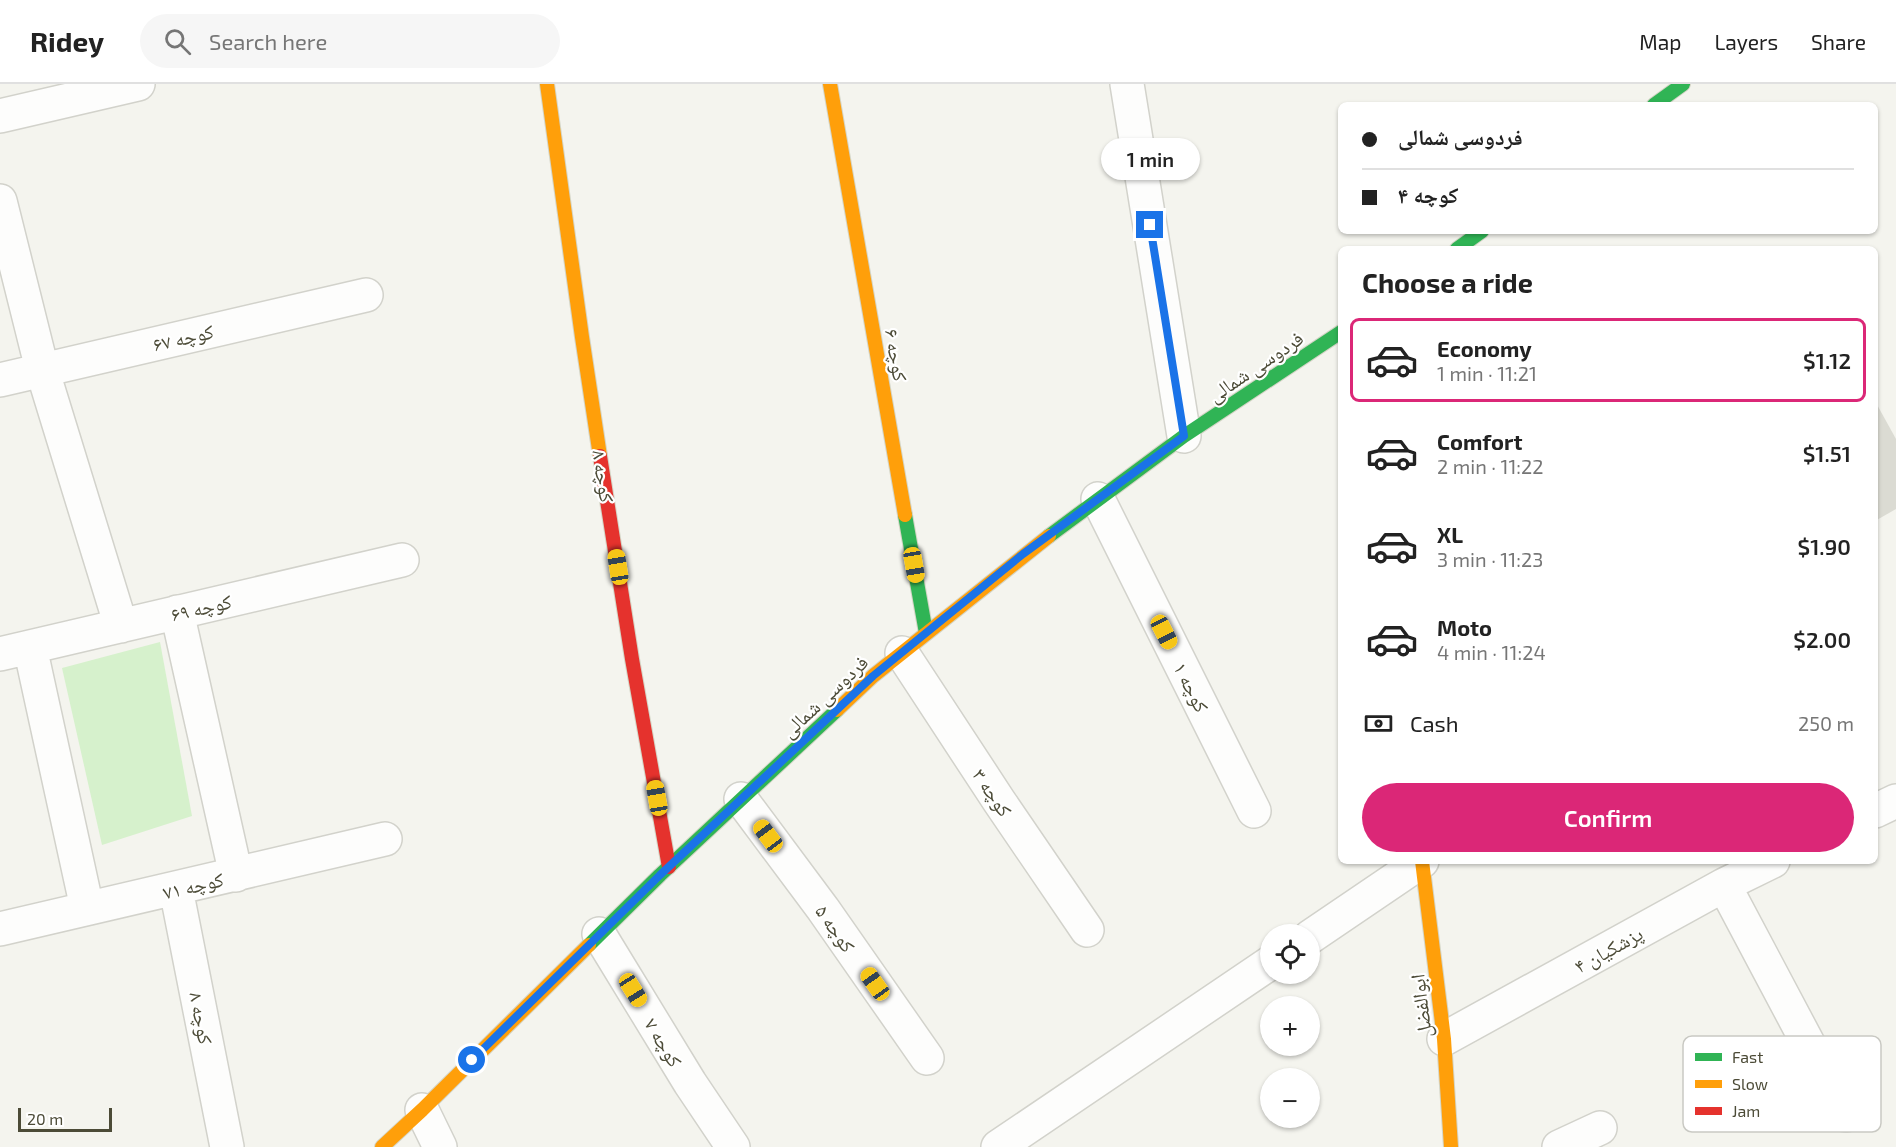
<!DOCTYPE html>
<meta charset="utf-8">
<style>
body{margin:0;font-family:"Exo 2","Noto Naskh Arabic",sans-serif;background:#f6f6f6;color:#222;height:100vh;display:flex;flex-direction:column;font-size:22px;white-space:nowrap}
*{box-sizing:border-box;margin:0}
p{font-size:20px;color:#767676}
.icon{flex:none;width:33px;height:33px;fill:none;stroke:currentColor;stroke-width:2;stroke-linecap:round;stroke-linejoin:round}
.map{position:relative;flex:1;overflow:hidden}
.sheet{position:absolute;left:1338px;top:162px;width:540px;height:618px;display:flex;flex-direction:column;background:#fff;border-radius:9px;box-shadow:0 2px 4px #0004}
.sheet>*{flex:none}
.hud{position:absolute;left:1338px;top:18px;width:540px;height:132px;border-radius:9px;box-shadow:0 2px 4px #0004;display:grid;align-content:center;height:132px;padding:0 24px;background:#fff}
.controls{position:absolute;left:1260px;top:840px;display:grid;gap:12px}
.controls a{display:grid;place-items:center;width:60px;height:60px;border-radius:50%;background:#fff;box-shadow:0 2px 4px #0004;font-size:30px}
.scale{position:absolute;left:18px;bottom:15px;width:94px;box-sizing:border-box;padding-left:6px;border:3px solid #4c4b37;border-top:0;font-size:16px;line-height:21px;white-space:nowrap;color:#4c4b37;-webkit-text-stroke:4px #fff;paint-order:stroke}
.end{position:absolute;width:27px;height:27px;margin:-14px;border:8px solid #1a73e8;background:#fff;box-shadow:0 0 0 3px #fff}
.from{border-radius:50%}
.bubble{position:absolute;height:42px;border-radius:21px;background:#fff;box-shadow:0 2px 4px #0004;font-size:20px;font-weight:600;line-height:42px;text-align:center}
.car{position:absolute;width:18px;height:36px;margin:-18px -9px;border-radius:8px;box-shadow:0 0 4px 2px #0007;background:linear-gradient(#f5c518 24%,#345 0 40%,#f5c518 0 76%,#345 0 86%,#f5c518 0)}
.hud b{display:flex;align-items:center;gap:21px;height:57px;font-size:22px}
.hud b+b{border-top:2px solid #e0e0e0}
.hud i{width:15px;height:15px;background:#222}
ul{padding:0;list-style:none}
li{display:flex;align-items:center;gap:18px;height:84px;margin:0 12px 9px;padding:0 12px;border:3px solid transparent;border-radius:9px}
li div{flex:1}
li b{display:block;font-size:22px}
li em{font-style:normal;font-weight:600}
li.on{border-color:#db2777}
li>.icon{width:54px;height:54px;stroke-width:1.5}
h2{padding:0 24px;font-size:27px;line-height:72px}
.pay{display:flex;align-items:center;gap:15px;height:66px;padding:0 24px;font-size:22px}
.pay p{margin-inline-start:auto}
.action{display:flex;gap:12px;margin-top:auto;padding:12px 24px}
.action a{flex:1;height:69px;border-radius:36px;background:#db2777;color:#fff;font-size:24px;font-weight:600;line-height:69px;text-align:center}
header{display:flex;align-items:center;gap:36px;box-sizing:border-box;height:84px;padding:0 30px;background:#fff;border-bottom:2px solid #e0e0e0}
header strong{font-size:28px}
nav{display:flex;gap:33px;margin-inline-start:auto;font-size:21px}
.search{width:420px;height:54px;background:#f6f6f6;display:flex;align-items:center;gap:15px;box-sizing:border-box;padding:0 21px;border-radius:33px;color:#767676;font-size:22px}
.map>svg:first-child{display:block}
.green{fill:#d6f1cc}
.building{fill:#dbdbd3}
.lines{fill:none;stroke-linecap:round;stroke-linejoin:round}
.street-casing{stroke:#d2d2cb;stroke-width:36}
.fast-casing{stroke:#d4d5c6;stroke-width:16}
.slow-casing{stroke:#d4d5c6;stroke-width:16}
.jam-casing{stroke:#d4d5c6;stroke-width:16}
.street{stroke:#fdfdfc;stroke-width:33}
.fast{stroke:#30b455;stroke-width:14}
.slow{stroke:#ff9f0a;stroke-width:14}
.jam{stroke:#e5322d;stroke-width:14}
.route{stroke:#1a73e8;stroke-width:8}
.labels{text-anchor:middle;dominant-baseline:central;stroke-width:4.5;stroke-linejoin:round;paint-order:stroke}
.street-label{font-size:20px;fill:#4c4b37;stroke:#fff}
.key{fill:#fff;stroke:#c9c9c3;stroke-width:1.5}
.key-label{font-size:16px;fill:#4c4b37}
</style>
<header>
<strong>Ridey</strong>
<div class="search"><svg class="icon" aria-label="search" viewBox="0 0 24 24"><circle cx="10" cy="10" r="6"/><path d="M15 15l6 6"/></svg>Search here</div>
<nav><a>Map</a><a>Layers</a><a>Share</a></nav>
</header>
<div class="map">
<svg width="1896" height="1063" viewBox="0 0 1896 1063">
<rect width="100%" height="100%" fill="#f4f4ee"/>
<path class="green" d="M160 558 192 732 102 761 62 584Z"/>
<path class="building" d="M1875 317 1896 355V425L1875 437Z"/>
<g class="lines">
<g class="street-casing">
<path id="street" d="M1127 0 1184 352
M0 32 138 0
M0 117 42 285 121 542
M0 296 366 211
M1098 415 1254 727
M177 528 236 791
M30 563 87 824
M902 569 999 717 1087 846
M0 570 402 476
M741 715 823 825 927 974
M1875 727 1896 717
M1724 801 1846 1031
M176 805 227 1063
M0 845 385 755
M599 850 690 999 733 1063
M1310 853 1422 777
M1444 955 1724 801 1773 777
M422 1026 440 1063
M998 1063 1270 879
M1559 1063 1600 1044"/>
</g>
<g class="fast-casing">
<path id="fast" d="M1654 21 1683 0
M1457 165 1482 147
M905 431 926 549
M1049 452 1184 352 1341 248
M589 861 660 791 837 626"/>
</g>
<g class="slow-casing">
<path id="slow" d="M547 0 582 253 600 372
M830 0 905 431
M837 626 873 592 1049 452
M1422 777 1444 955 1451 1063
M382 1063 422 1026 589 861"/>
</g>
<g class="jam-casing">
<path id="jam" d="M600 372 632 575 669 783"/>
</g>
<use href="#street" class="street"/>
<use href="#fast" class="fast"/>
<use href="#slow" class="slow"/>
<use href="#jam" class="jam"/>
</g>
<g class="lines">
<path class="route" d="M472 976 660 791 873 592 1023 470 1184 352 1150 141"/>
</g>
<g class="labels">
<g class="street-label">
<text transform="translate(183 253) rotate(-13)">کوچه ۶۷</text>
<text transform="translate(897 271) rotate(80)">کوچه ۶</text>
<text transform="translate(1255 282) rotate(-34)">فردوسی شمالی</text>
<text transform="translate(604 392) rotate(81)">کوچه ۸</text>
<text transform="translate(201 523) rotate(-13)">کوچه ۶۹</text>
<text transform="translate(1192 603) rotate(63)">کوچه ۱</text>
<text transform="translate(824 612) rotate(-43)">فردوسی شمالی</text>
<text transform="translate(993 708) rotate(56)">کوچه ۳</text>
<text transform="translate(193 801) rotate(-13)">کوچه ۷۱</text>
<text transform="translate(836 844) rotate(55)">کوچه ۵</text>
<text transform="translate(1608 865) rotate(-29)">پزشکیان ۴</text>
<text transform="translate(1420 922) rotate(-97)">ابوالفضل</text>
<text transform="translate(202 934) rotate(79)">کوچه ۸</text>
<text transform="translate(664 958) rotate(59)">کوچه ۷</text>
</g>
</g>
<rect x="1683" y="952" width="198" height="96" rx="9" class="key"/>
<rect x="1695" y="969" width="27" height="8" fill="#30b455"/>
<rect x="1695" y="996" width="27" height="8" fill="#ff9f0a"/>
<rect x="1695" y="1023" width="27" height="8" fill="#e5322d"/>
<g class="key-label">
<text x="1732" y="979">Fast</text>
<text x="1732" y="1006">Slow</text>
<text x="1732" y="1033">Jam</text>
</g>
</svg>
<div class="controls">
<a><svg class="icon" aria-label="locate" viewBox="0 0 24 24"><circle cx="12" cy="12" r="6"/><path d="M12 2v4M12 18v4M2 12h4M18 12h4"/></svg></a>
<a>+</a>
<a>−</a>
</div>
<div class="scale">20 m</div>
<i class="end from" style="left:472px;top:976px"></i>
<i class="end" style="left:1150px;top:141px"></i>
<div class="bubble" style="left:1101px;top:54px;width:99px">1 min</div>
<i class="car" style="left:914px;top:481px;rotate:170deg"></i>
<i class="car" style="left:618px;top:483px;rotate:351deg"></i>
<i class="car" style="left:1164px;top:548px;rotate:153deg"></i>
<i class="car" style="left:657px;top:714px;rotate:350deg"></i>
<i class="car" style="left:768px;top:752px;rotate:323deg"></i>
<i class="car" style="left:875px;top:900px;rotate:325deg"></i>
<i class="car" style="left:633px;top:906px;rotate:148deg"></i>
<div class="hud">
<b><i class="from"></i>فردوسی شمالی</b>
<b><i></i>کوچه ۴</b>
</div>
<section class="sheet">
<h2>Choose a ride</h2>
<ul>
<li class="on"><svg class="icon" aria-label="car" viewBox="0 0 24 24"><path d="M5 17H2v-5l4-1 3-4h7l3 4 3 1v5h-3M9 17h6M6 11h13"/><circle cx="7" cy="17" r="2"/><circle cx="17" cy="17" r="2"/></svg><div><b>Economy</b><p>1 min · 11:21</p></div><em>$1.12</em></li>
<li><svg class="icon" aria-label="car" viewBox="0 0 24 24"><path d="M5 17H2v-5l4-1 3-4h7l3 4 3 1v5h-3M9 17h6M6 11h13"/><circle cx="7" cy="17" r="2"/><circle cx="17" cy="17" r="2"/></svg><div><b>Comfort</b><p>2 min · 11:22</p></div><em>$1.51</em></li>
<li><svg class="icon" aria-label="car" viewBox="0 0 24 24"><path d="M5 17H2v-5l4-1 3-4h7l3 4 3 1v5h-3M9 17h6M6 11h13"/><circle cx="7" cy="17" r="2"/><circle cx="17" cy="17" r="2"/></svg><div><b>XL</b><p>3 min · 11:23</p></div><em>$1.90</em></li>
<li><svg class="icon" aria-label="car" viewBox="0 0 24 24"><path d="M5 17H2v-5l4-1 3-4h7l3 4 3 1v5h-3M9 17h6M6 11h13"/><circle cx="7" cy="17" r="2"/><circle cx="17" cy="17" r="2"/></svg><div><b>Moto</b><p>4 min · 11:24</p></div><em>$2.00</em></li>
</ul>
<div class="pay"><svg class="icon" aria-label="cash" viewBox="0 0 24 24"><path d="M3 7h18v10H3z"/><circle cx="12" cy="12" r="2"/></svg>Cash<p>250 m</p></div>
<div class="action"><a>Confirm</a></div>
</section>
</div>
